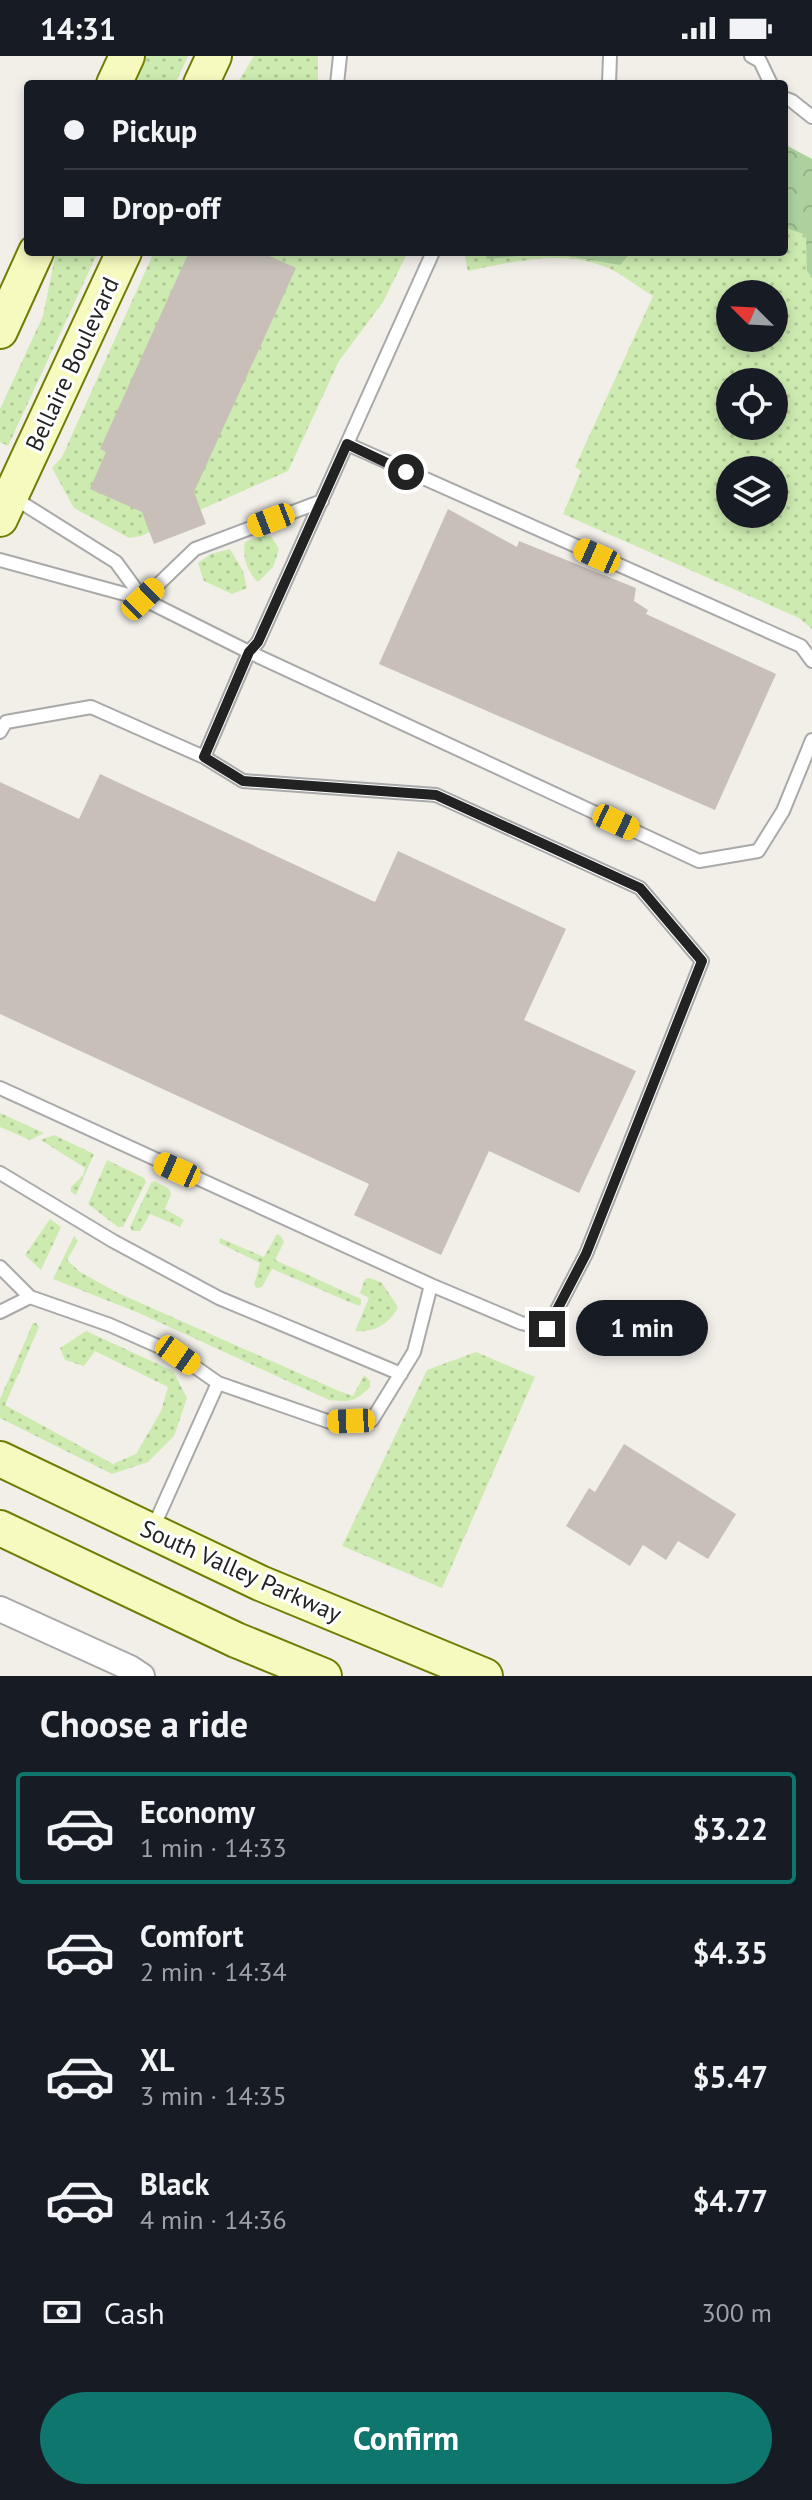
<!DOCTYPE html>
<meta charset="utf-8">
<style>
body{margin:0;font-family:"PT Sans",sans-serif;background:#20242c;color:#f1f3f6;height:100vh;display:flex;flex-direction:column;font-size:30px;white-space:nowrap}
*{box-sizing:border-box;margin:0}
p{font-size:26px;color:#9ea1a6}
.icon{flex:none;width:44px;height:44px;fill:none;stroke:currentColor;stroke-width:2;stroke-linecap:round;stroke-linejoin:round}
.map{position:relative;height:1620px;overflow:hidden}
.details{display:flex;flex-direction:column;background:#171b24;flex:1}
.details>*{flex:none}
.top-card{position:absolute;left:24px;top:24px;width:764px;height:176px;border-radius:8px;box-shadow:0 4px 12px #0003;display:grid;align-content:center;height:176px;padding:0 40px;background:#171b24}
.needle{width:52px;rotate:294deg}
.controls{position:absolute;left:716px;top:224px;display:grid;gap:16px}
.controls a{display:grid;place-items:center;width:72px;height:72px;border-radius:50%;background:#171b24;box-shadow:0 4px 12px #0003;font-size:40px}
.end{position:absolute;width:36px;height:36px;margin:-18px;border:10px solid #222;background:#fff;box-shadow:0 0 0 4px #fff}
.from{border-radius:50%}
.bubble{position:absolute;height:56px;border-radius:28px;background:#171b24;box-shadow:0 4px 12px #0003;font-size:26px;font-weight:700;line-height:56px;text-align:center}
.car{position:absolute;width:24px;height:48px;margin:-24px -12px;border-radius:10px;box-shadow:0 0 6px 2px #0007;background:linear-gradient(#f5c518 24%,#345 0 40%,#f5c518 0 76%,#345 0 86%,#f5c518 0)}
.top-card b{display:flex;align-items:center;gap:28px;height:76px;font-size:30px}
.top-card b+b{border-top:2px solid #363941}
.top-card i{width:20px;height:20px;background:#f1f3f6}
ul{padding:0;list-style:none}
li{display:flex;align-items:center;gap:24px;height:112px;margin:0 16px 12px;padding:0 24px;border:4px solid transparent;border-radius:8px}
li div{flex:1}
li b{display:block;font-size:30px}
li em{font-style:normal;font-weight:700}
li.active{border-color:#0f766e}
li>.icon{width:72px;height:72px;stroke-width:1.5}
h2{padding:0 40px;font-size:36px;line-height:96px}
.pay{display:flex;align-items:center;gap:20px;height:88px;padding:0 40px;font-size:30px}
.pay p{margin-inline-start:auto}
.action{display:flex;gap:16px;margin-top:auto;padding:16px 40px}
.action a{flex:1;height:92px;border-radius:48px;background:#0f766e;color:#fff;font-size:32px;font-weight:700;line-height:92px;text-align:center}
.status{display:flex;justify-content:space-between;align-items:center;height:56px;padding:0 40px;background:#171b24;direction:ltr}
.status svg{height:22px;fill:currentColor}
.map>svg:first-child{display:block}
.grass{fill:url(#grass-dots);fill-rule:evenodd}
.forest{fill:url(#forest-crowns)}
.building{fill:#c7bfb8}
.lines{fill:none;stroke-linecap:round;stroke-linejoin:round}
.service-casing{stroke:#a9a9a9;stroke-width:16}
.minor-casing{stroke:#a9a9a9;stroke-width:28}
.secondary-casing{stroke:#707d05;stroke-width:38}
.service{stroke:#fff;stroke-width:12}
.minor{stroke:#fff;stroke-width:24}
.secondary{stroke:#f7fabf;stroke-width:34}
.route{stroke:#222;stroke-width:10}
.labels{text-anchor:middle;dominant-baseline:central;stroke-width:6;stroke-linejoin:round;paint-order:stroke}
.street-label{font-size:24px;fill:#222;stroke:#fff}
</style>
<div class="status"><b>14:31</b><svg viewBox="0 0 49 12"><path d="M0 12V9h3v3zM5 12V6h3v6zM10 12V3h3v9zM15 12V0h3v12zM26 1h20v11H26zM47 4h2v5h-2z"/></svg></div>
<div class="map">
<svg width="812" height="1620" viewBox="0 0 812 1620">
<defs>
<pattern id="grass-dots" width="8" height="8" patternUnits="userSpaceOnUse" patternTransform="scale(2)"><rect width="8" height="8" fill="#cdebb0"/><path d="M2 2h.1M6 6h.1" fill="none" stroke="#b0c997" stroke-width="1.8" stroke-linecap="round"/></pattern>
<pattern id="forest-crowns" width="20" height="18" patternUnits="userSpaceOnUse" patternTransform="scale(2)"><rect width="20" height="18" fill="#add19e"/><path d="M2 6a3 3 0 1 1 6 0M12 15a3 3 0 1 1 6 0" fill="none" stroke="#95b388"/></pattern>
</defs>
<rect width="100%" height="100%" fill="#f2efe9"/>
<path class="grass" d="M141 0H188L175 28H129Z
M254 0H318V28H237Z
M784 115 812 134V573L799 562 563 458 581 415 575 411 653 240C637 231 622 217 605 211 562 193 512 206 468 215L464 196H784ZM730 238H774V282H730ZM730 326H774V370H730ZM730 414H774V458H730Z
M56 196H98L8 390 0 386V353L43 260Z
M154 196H408L383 246 339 305 288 415 141 480 129 482 74 452 52 412 62 401Z
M261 480H271L279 493 273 511 258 526C247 516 242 500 245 486Z
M230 493 243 515 247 532 232 538 204 525 198 507 211 498Z
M0 1057 44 1077 30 1084 0 1071Z
M54 1079 94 1098 76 1139 71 1136V1131L83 1119 85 1112 41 1084Z
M107 1104 144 1122 146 1126 123 1171H118L88 1148Z
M155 1125 169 1133 171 1138 165 1153 184 1164 180 1171 150 1158 140 1175H132L130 1171 151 1127Z
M50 1163 61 1171 41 1214 25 1199Z
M277 1178 281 1180 284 1186 275 1204 361 1243V1248L359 1250 272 1213 262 1231 257 1232 254 1229 260 1207 219 1187 220 1182 264 1201Z
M74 1180 78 1185 67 1204 80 1216 118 1237 339 1335 353 1340 364 1319 370 1325V1331C357 1345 348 1347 329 1344L139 1257 53 1223Z
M370 1222 382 1227 398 1251C390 1268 373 1277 355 1275L369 1242 360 1237 365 1223Z
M33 1267H36L39 1271 5 1349 113 1408 136 1398 161 1355 168 1331 95 1295 84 1310 65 1304 60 1292 86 1275 173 1315 187 1342 174 1380 148 1406 112 1418 0 1362V1343Z
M476 1296 535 1321 442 1532 342 1490 427 1314Z"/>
<path class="forest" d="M784 88 812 103V221L807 215 806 179 784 171Z
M485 196H631L620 209 550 197 487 203Z"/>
<path class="building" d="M189 196H261L296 212 194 436 206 468 154 488 142 456 90 433 106 396 100 393Z
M448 453 517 491 519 485 636 532 634 545 648 554 646 558 776 618 715 754 379 608Z
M100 718 375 846 398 795 566 873 524 964 636 1015 579 1137 489 1095 441 1199 354 1159 369 1128 0 958V726L79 763Z
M624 1388 736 1458 708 1503 678 1485 666 1504 643 1489 630 1510 566 1470 589 1432 595 1436Z"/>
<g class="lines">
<g class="service-casing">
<path id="service" d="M751 0 760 5 771 28
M337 28 340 0
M609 28 610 0
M784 42 792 45 812 61
M347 388 801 590 812 605
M11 440 116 506 143 543
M0 504 143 543 249 596 258 586 433 196
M143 543 195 493 322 445
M0 676 6 666 91 651 204 701 243 725 436 739 640 832 702 905 586 1198 547 1273 521 1267 431 1229 0 1032
M204 701 249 596 699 805 758 795 783 755 812 684
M0 1117 113 1185 219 1242 401 1318
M0 1211 30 1241
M0 1256 30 1241 110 1269 178 1299 218 1327 153 1472
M218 1327 330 1366 372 1364 414 1296 431 1229"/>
</g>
<g class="minor-casing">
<path id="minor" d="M0 1553 130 1612 142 1620"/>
</g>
<g class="secondary-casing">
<path id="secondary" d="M114 28 127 0
M201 28 214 0
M0 275 36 196
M0 463 124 196
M0 1403 260 1527 485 1620
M0 1472 236 1584 324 1620"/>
</g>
<use href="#service" class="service"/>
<use href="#minor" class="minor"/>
<use href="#secondary" class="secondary"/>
</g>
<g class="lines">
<path class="route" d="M406 416 347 388 258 586 249 596 204 701 243 725 436 739 640 832 702 905 586 1198 547 1273"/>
</g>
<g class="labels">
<g class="street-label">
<text transform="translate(72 308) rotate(-65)">Bellaire Boulevard</text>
<text transform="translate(241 1515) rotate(24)">South Valley Parkway</text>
</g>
</g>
</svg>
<div class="controls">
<a><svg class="needle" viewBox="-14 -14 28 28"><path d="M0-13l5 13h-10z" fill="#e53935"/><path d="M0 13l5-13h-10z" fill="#9ea1a6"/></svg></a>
<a><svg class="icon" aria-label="locate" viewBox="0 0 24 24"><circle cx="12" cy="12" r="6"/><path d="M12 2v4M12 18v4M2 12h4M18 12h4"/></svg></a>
<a><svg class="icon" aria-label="layers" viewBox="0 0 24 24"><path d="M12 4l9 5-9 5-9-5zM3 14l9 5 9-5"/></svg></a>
</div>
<i class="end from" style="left:406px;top:416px"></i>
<i class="end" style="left:547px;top:1273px"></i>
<div class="bubble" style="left:576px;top:1244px;width:132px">1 min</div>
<i class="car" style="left:271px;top:464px;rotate:249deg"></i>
<i class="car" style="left:597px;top:500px;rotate:294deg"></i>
<i class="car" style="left:143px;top:543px;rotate:46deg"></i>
<i class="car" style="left:616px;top:766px;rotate:115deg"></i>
<i class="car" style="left:177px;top:1114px;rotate:294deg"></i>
<i class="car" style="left:178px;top:1299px;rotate:125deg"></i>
<i class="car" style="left:351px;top:1365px;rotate:268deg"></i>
<div class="top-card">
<b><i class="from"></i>Pickup</b>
<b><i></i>Drop-off</b>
</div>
</div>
<section class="details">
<h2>Choose a ride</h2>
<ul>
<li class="active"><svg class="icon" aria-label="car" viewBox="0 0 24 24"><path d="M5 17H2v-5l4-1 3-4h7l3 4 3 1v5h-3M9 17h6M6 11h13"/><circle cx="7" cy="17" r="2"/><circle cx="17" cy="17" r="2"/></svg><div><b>Economy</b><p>1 min · 14:33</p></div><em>$3.22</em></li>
<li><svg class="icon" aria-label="car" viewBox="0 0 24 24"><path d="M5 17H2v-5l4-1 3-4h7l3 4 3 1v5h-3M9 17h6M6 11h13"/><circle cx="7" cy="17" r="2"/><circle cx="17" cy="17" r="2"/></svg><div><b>Comfort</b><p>2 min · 14:34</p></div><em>$4.35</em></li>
<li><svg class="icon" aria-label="car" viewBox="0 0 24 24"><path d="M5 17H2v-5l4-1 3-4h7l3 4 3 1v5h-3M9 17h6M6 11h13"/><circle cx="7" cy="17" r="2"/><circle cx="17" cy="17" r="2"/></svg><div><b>XL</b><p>3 min · 14:35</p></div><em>$5.47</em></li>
<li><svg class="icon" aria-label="car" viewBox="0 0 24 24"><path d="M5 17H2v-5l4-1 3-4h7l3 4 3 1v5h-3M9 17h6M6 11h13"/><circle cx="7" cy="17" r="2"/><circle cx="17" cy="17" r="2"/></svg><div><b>Black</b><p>4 min · 14:36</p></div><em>$4.77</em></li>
</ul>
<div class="pay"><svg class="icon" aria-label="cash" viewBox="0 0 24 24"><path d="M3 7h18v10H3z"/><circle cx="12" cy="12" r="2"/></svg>Cash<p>300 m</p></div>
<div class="action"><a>Confirm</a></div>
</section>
